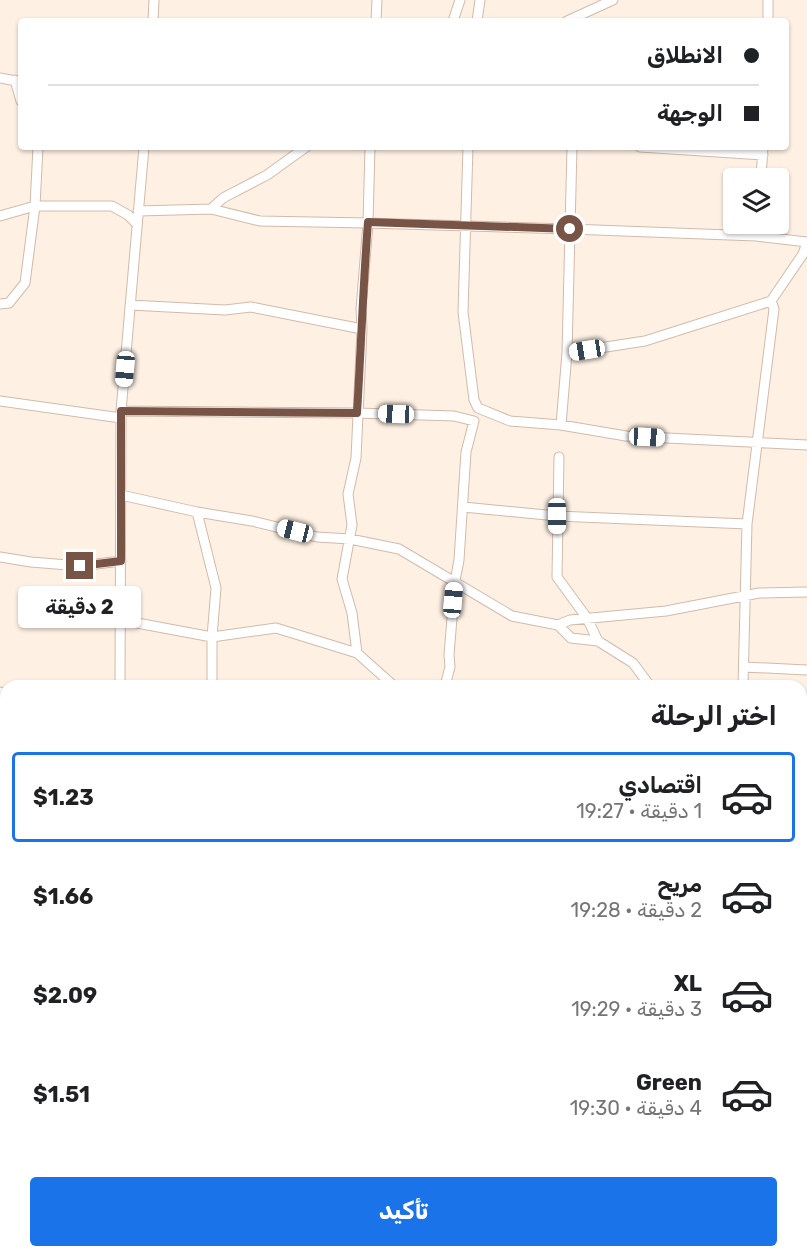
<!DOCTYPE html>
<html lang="ar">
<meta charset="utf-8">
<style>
body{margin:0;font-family:Rubik,"Noto Naskh Arabic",sans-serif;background:#f2f2f2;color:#202124;direction:rtl;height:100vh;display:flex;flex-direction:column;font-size:22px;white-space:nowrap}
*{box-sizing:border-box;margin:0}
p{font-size:20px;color:#757577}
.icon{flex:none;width:33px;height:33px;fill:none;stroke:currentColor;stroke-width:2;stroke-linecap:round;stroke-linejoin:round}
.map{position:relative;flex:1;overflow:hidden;direction:ltr}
.side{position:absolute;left:0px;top:680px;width:807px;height:578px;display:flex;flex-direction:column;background:#fff;border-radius:18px 18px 0 0;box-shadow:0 2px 4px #0004;direction:rtl}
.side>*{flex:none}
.banner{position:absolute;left:18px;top:18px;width:771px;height:132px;border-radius:6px;box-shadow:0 2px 4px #0004;direction:rtl;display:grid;align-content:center;height:132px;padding:0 30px;background:#fff}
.fabs{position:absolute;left:723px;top:168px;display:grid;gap:12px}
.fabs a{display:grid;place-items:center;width:66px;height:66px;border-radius:6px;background:#fff;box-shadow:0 2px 4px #0004;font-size:30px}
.end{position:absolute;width:27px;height:27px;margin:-14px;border:8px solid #785447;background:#fff;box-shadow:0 0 0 3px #fff}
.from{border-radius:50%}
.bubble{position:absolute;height:42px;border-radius:6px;background:#fff;box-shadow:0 2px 4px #0004;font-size:20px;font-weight:700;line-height:42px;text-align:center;direction:rtl}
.car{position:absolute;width:18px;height:36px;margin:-18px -9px;border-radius:8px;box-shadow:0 0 4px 2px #0007;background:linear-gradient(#fff 24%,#345 0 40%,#fff 0 76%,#345 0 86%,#fff 0)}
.banner b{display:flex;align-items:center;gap:21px;height:57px;font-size:22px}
.banner b+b{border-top:2px solid #e0e0e0}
.banner i{width:15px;height:15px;background:#202124}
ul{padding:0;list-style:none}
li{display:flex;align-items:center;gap:18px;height:90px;margin:0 12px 9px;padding:0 18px;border:3px solid transparent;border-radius:6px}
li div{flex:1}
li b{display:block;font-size:22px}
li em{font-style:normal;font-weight:700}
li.current{border-color:#1a73e8}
li>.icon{width:54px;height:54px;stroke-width:1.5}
h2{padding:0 30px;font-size:27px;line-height:72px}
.action{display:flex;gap:12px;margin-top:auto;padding:12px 30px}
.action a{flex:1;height:69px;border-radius:6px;background:#1a73e8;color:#fff;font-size:24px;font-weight:700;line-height:69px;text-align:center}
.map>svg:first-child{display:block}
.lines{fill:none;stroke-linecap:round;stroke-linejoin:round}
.minor-casing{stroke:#d2baab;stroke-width:11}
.secondary-casing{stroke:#d5b9a9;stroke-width:16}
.minor{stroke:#fff;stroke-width:9}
.secondary{stroke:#fff;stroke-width:14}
.route{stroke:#785447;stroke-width:8}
</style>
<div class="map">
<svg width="807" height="1256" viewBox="0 0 807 1256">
<rect width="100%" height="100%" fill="#fef1e4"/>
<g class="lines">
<g class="minor-casing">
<path id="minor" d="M153 21 154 0
M376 21 377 0
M453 21 460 0
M477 21 480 0
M567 21 613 0
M768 21V0
M0 78 21 82
M15 80 21 101
M468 147 463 312 474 400 478 408 510 421 561 425 626 436 807 445
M640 147 763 155
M761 178 763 147
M211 209 223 198 267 175 306 147
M138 211 211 209 260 221 368 223 570 229 756 236 807 242
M0 216 35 206H112L128 215 137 224
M756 236 757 224
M0 304 9 303 25 283 35 206 38 147
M130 305 225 310 251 307 362 329 361 309 368 223 370 147
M567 353 645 341 771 301 803 254 807 243
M0 401 121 418
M121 411 357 413 454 416 474 421 466 452 459 560 455 581 449 655 450 667 445 686
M561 425 567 353 572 147
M559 457 557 577 587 618 598 641
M121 495 197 512 252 521 317 537 350 539 399 549 512 616 558 625 571 638 598 641 633 663 650 686
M463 507 557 516 747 524
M197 512 216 588 212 637V686
M0 557 31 562 80 566 121 561
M121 620 212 637 276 628 357 653 394 686
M558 625 570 620 666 611 759 593 807 592
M357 653 352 613 342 579 352 525 348 494 356 458 362 329
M744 667 807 670
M120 686 121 411 144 147
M743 686 747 524 774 309 771 301
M0 692 6 704
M801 877H807
M801 960 807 961
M0 984 6 892
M801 1048 807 1049
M0 1100H6
M801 1157 807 1158
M418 1251 419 1256
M718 1251V1256
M81 1256V1251
M172 1256V1251
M228 1256 231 1251
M517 1256 518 1251"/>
</g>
<g class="secondary-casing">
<path id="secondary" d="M0 737H6
M801 768H807"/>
</g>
<use href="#minor" class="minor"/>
<use href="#secondary" class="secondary"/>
</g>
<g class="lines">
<path class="route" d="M80 566 121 561V411L357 413C361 349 363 286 368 222L570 229"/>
</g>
</svg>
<div class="fabs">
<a><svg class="icon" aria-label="layers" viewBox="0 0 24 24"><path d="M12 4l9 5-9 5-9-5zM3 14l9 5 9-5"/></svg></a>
</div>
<i class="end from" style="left:570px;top:229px"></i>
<i class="end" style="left:80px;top:566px"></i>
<div class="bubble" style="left:18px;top:586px;width:123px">2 دقيقة</div>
<i class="car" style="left:587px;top:350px;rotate:261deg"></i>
<i class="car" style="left:125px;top:369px;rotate:185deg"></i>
<i class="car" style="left:396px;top:414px;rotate:272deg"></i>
<i class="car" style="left:647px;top:437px;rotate:93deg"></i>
<i class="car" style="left:557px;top:516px;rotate:180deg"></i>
<i class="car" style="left:295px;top:531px;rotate:284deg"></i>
<i class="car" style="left:453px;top:600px;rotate:5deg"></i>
<div class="banner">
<b><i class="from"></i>الانطلاق</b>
<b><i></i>الوجهة</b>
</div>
<section class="side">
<h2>اختر الرحلة</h2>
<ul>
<li class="current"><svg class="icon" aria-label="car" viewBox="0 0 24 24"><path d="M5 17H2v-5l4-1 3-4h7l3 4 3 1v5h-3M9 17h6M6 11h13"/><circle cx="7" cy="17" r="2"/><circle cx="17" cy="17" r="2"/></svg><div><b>اقتصادي</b><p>1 دقيقة · 19:27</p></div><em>$1.23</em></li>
<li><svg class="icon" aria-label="car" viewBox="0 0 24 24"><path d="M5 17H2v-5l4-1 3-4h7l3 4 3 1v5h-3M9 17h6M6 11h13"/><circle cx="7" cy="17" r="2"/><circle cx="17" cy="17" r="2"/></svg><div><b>مريح</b><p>2 دقيقة · 19:28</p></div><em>$1.66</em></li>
<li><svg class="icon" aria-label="car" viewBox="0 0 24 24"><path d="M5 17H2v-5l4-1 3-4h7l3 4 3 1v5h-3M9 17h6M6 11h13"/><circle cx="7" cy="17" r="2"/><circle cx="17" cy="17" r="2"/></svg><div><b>XL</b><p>3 دقيقة · 19:29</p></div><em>$2.09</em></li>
<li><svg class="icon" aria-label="car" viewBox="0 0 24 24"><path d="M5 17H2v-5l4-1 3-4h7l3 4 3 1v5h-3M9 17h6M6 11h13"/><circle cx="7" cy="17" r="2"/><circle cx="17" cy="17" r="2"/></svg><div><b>Green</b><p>4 دقيقة · 19:30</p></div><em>$1.51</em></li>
</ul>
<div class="action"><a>تأكيد</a></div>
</section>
</div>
